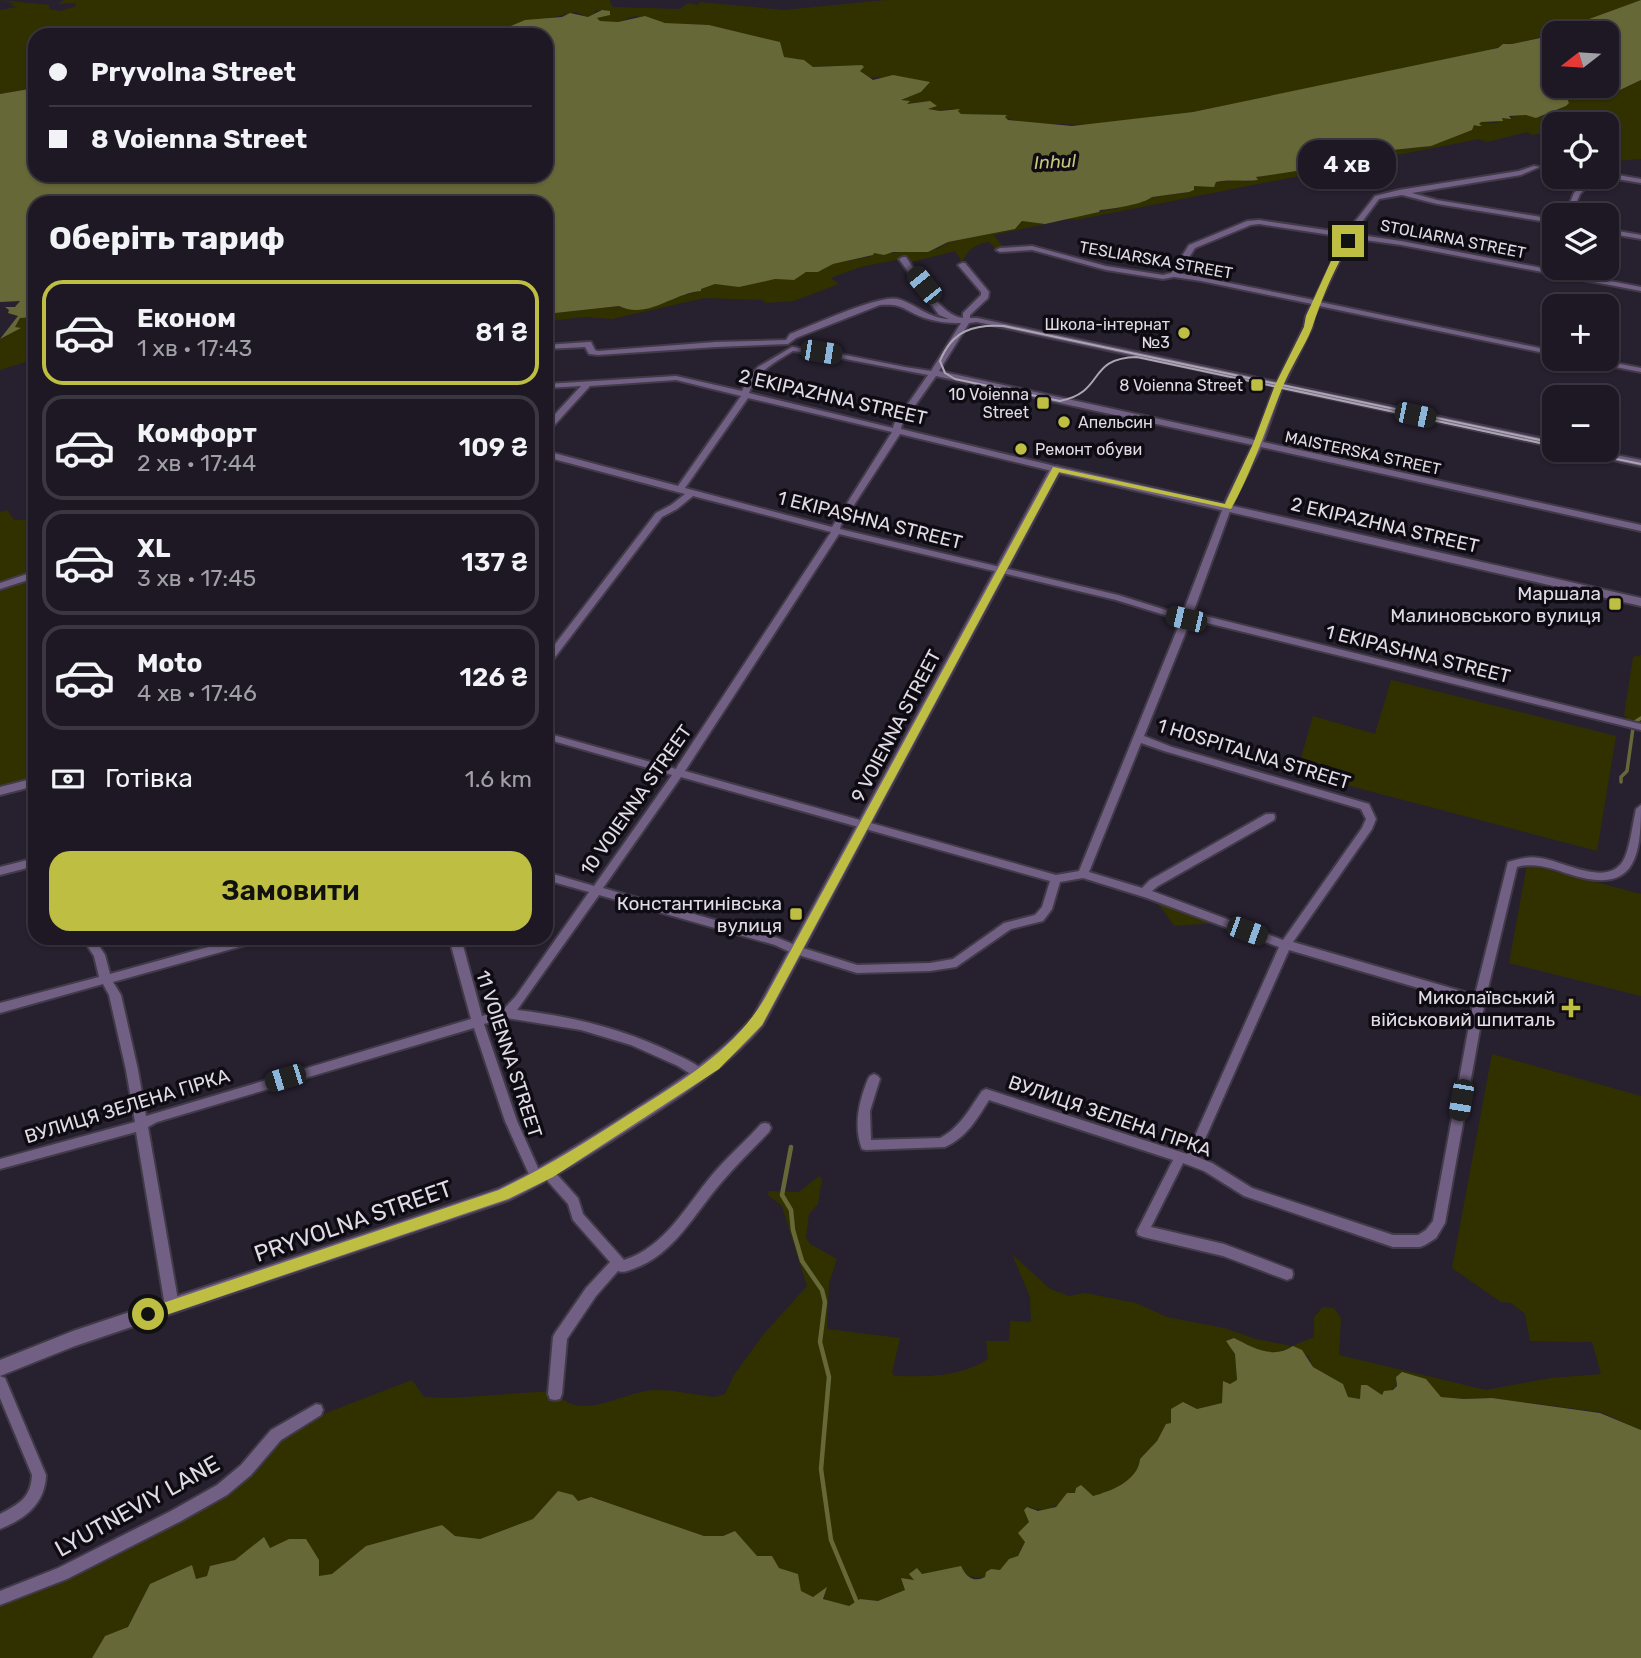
<!DOCTYPE html>
<html lang="uk">
<meta charset="utf-8">
<style>
body{margin:0;font-family:Rubik,sans-serif;background:#25212b;color:#f1f3f6;height:100vh;display:flex;flex-direction:column;font-size:26px;white-space:nowrap}
*{box-sizing:border-box;margin:0}
p{font-size:23px;color:#a0a0a6}
.icon{flex:none;width:38px;height:38px;fill:none;stroke:currentColor;stroke-width:2;stroke-linecap:round;stroke-linejoin:round}
.map{position:relative;flex:1;overflow:hidden}
.sheet{position:absolute;left:28px;top:196px;width:525px;height:749px;display:flex;flex-direction:column;background:#1d1823;border-radius:21px;box-shadow:0 2px 5px #0004,0 0 0 2px #3b3741}
.sheet>*{flex:none}
.top-card{position:absolute;left:28px;top:28px;width:525px;height:154px;border-radius:21px;box-shadow:0 2px 5px #0004,0 0 0 2px #3b3741;display:grid;align-content:center;height:154px;padding:0 21px;background:#1d1823}
.needle{width:46px;rotate:253deg}
.buttons{position:absolute;left:1542px;top:21px;display:grid;gap:14px}
.buttons a{display:grid;place-items:center;width:77px;height:77px;border-radius:14px;background:#1d1823;box-shadow:0 2px 5px #0004,0 0 0 2px #3b3741;font-size:35px}
.end{position:absolute;width:32px;height:32px;margin:-16px;border:9px solid #bebf42;background:#111;box-shadow:0 0 0 4px #111}
.from{border-radius:50%}
.bubble{position:absolute;height:49px;border-radius:21px;background:#1d1823;box-shadow:0 2px 5px #0004,0 0 0 2px #3b3741;font-size:23px;font-weight:600;line-height:49px;text-align:center}
.car{position:absolute;width:21px;height:42px;margin:-21px -10px;border-radius:9px;box-shadow:0 0 5px 2px #0007;background:linear-gradient(#222 24%,#8ab4d8 0 40%,#222 0 76%,#8ab4d8 0 86%,#222 0)}
.top-card b{display:flex;align-items:center;gap:24px;height:66px;font-size:26px}
.top-card b+b{border-top:2px solid #3b3741}
.top-card i{width:18px;height:18px;background:#f1f3f6}
ul{padding:0;list-style:none}
li{display:flex;align-items:center;gap:21px;height:105px;margin:0 14px 10px;padding:0 7px;border:4px solid #3b3741;border-radius:21px}
li div{flex:1}
li b{display:block;font-size:26px}
li em{font-style:normal;font-weight:600}
li.current{border-color:#bebf42}
li>.icon{width:63px;height:63px;stroke-width:1.5}
h2{padding:0 21px;font-size:32px;line-height:84px}
.pay{display:flex;align-items:center;gap:18px;height:77px;padding:0 21px;font-size:26px}
.pay p{margin-inline-start:auto}
.action{display:flex;gap:14px;margin-top:auto;padding:14px 21px}
.action a{flex:1;height:80px;border-radius:21px;background:#bebf42;color:#111;font-size:28px;font-weight:600;line-height:80px;text-align:center}
.map>svg:first-child{display:block}
.green{fill:#313100}
.water{fill:#676838}
.lines{fill:none;stroke-linecap:round;stroke-linejoin:round}
.stream-far1{stroke:#676838;stroke-width:3.5}
.stream{stroke:#676838;stroke-width:4.5}
.minor-casing{stroke:#413a48;stroke-width:4}
.tertiary-casing{stroke:#413a48;stroke-width:4}
.minor{fill:#716083;fill-rule:evenodd}
.tertiary{fill:#716083;fill-rule:evenodd}
.tram{stroke:#aba6b1;stroke-width:2}
.route{fill:#bebf42}
.poi-dot{fill:#bebf42;stroke:#0f0b12;stroke-width:2.5}
.labels{text-anchor:middle;dominant-baseline:central;stroke-width:7;stroke-linejoin:round;paint-order:stroke}
.far-street-label{font-size:16px;fill:#e0dbe5;stroke:#0f0b12}
.far-poi-label{font-size:16px;fill:#e0dbe5;stroke:#0f0b12;text-anchor:end}
.far-water-label{font-size:18px;font-style:italic;fill:#c7c97c;stroke:#0f0b12}
.street-label{font-size:19px;fill:#e0dbe5;stroke:#0f0b12}
.poi-label{font-size:19px;fill:#e0dbe5;stroke:#0f0b12;text-anchor:end}
.near-street-label{font-size:23px;fill:#e0dbe5;stroke:#0f0b12}
</style>
<div class="map">
<svg width="1641" height="1658" viewBox="0 0 1641 1658">
<rect width="100%" height="100%" fill="#27202f"/>
<path class="green" d="M0 0 50 5 49 9 60 11 75 7 76 3 58 4 64 0H609L613 7 680 9 688 3 698 5 700 2 784 10 886 0H1641L1589 19 1567 23 1570 31 1512 44 1507 43 1486 52 1193 112 1090 125 1024 123 994 115 960 114 954 109 940 111 928 109 936 107 920 102 906 104 909 101 901 100 921 92 884 77 869 78 860 71 862 65 813 67 804 60 783 57 779 42 709 25 665 23 635 16 618 22 600 21 597 18 605 16 606 10 595 11 593 16 588 17 575 12 504 29 489 28 445 35H35V88L0 94V10L17 7 11 5 13 3Z
M1641 80V159L1617 161 1607 167 1606 124H1554V131L1532 135 1527 132 1487 142 1479 139 1392 156 1330 163 1299 176 1076 220 1065 218 1119 208C1129 201 1142 204 1152 197L1189 192 1194 186 1239 179 1248 182C1265 169 1289 176 1307 168 1315 166 1319 161 1326 157L1425 147 1471 130V127L1474 124 1478 126 1481 122 1496 123 1503 120 1501 118 1526 115 1540 117 1566 106 1569 103 1566 98 1588 92 1603 94 1619 91Z
M1023 221 1045 224 994 235 1004 248 996 249 989 242C975 244 968 250 962 262L955 251 912 262 905 263 901 259 860 267 831 278 839 284 794 301 766 303 763 300 704 298 612 319 586 317 546 321V314L619 306 623 308 701 291 700 289 715 284 735 285 775 279 790 280 806 272H818L833 264 872 256 873 253 879 254 937 249 949 242 1015 229Z
M33 316 35 359 0 370V339L13 332 20 318Z
M7 510 14 520H32L35 539 28 548 27 577 35 580V780L0 789V512Z
M1641 655V724L1631 722 1624 715 1633 657Z
M1391 680 1616 736 1597 851 1297 772 1313 716 1375 734Z
M1527 864 1641 894V996L1509 963Z
M1155 899 1214 923 1174 926Z
M1492 1054 1641 1096V1430L1600 1412 1492 1398 1464 1399 1441 1397 1427 1384 1395 1381 1397 1386 1382 1396 1367 1385H1362L1361 1399 1348 1397 1343 1384 1313 1367 1308 1356 1288 1349 1279 1352 1260 1351 1234 1338 1226 1341 1235 1354 1237 1381 1230 1384 1224 1382 1222 1403 1197 1409 1190 1405 1172 1418 1171 1423 1166 1425 1157 1441 1140 1459C1138 1482 1112 1491 1093 1496 1071 1483 1057 1519 1030 1507L1029 1522 1023 1537 1025 1542C1022 1546 1020 1553 1017 1557 1005 1572 972 1590 961 1567L913 1576 915 1580 911 1582 903 1577 905 1590 878 1601 860 1599 849 1606 828 1602 820 1592 813 1597 800 1591 798 1574 779 1568 772 1556 757 1557 735 1531 723 1536H704L591 1497 577 1501 559 1491 533 1519 480 1539 455 1536 442 1525 366 1546 332 1574 318 1577 319 1560 289 1539 270 1548 264 1538 235 1560 210 1566 207 1576 195 1579 192 1565 150 1584 127 1628 105 1636 92 1658H0V1594L39 1580 216 1490 274 1433 412 1380 424 1397 450 1398 552 1391 561 1393V1398C587 1420 627 1390 656 1390 675 1390 696 1395 715 1397L725 1394 734 1375 763 1335 807 1286 782 1206 768 1195 769 1191 799 1192 819 1176 822 1179 818 1204 809 1214 806 1237 810 1244 837 1259 829 1283 827 1329 900 1338 892 1373 895 1376C926 1377 961 1377 988 1359L986 1341H1009L1010 1321 1031 1322 1030 1297 1012 1254 1050 1289 1069 1296 1085 1293 1136 1303 1167 1317 1224 1328 1256 1339 1292 1346 1314 1337V1317L1323 1307 1334 1308 1341 1318 1339 1355 1486 1390 1551 1378 1601 1374 1592 1342 1530 1341 1525 1314 1511 1303 1501 1302 1452 1268Z"/>
<path class="water" d="M1641 0V80L1620 90 1603 94 1580 93 1567 98 1569 103 1566 106 1536 118 1526 115 1509 116 1511 119 1502 118 1503 121 1481 122 1479 124 1482 126H1478L1474 125 1472 130 1431 146 1326 157 1310 169 1256 177 1258 180C1244 182 1231 179 1216 182L1214 187 1194 186V190L1189 192 1152 197C1144 204 1113 209 1100 210L1099 212 1045 224 1022 221 1015 229 948 242 928 252H893L884 255 874 253 873 255 833 264 818 272H806L794 280 775 279 739 287 715 284 701 289V291C673 293 647 320 619 306L546 314V203H35V317L20 318 15 327 21 328 0 339 18 316 8 313 9 310 5 307H15L20 301 0 302V94L35 88V175H546V35H445L489 27 504 29 525 20 562 17 570 13 588 17 602 10 610 11V15L597 18 600 21 618 22 645 16 665 23 709 25 780 42 784 57 804 60 813 67 862 65 864 67 860 71 873 80 893 75 930 82 921 92 901 100 910 101 907 104 930 101 937 106 928 109 940 111 960 109 958 111 961 114 1007 115 1005 117 1008 120 1072 126 1193 112 1498 48 1503 44H1512L1554 35V86H1606V33H1560L1569 31 1565 24 1567 23 1589 19Z
M1234 1338C1252 1347 1273 1360 1293 1346L1302 1350 1313 1367 1343 1384 1348 1397 1360 1399 1361 1385H1367L1382 1395 1384 1391 1393 1390 1397 1386 1396 1377 1402 1372 1426 1379 1441 1397 1464 1399 1492 1398 1600 1413 1641 1430V1658H92L105 1636 128 1627 150 1584 192 1565 196 1579 207 1576 210 1566 235 1560 264 1537 270 1548 289 1539H306L319 1560V1576L332 1574 366 1546 442 1525 455 1536 480 1539 533 1519 558 1491 573 1495 578 1501 591 1497 704 1536H723L735 1531 757 1556H772L779 1568 798 1574 801 1591 813 1597 827 1587 823 1599 849 1606 860 1599 878 1601 905 1590 901 1578 914 1580 909 1574 917 1568 922 1574 961 1566C966 1577 974 1583 985 1577L986 1572 991 1569 1000 1570 1009 1559 1018 1556 1025 1542 1018 1533 1029 1522 1024 1510 1027 1507 1038 1511 1056 1507 1067 1493H1075L1076 1488 1081 1485 1093 1496C1111 1491 1138 1481 1140 1459L1157 1441 1166 1424 1171 1423V1409L1183 1402 1197 1409 1222 1403 1223 1381 1230 1384 1237 1380 1235 1354 1226 1341Z"/>
<g class="lines">
<path class="stream-far1" d="M1635 722 1641 718
M1621 782V777L1627 771 1633 728"/>
<path class="stream" d="M791 1147 782 1195 791 1210 793 1230 802 1261 822 1290 825 1302 820 1342 829 1377 821 1469 831 1540 858 1605"/>
<g class="minor-casing">
<path id="minor" d="M1534 166 1539 167 1521 175 1412 193 1437 200 1554 219V223L1437 204 1402 195 1379 199 1353 234 1401 241 1641 287V291L1401 245 1350 238 1320 302 1554 351V355L1319 306 1314 316 1312 327 1284 384 1554 441V447L1282 388 1263 442 1641 525V531L1261 447 1234 500 1193 613 1641 724V730L1191 619 1144 736 1172 747 1369 804 1376 819 1372 829 1293 942 1475 995 1508 862C1519 859 1528 856 1540 858 1564 861 1611 890 1625 857 1630 846 1633 822 1636 809L1641 805C1641 860 1634 895 1569 874 1551 868 1535 862 1517 867L1485 1001 1445 1223 1436 1238 1425 1245 1420 1247H1393L1244 1196 1204 1171 1183 1163 1151 1227 1224 1244 1292 1270 1293 1274 1292 1278 1287 1280 1223 1256 1143 1237 1138 1235 1137 1231 1173 1160 989 1100C977 1119 967 1137 945 1147L866 1150 862 1149C853 1126 859 1101 868 1079L870 1076 874 1074 878 1076 880 1079 870 1111 871 1140 940 1138C960 1128 970 1108 982 1091L986 1089 1187 1154 1279 947 1147 898 1083 878 1060 882 1052 909 1043 921 1011 929 956 967 930 971 857 973 792 953 775 945 599 895 517 1010C571 1016 627 1030 675 1054 686 1059 700 1065 707 1075L705 1078 701 1080 697 1078 678 1066 631 1045 581 1030 507 1018 484 1024 517 1121 543 1179 541 1183 537 1184 533 1183 505 1121 474 1028 157 1122 148 1127 179 1306 177 1310 172 1312 167 1310 165 1306 136 1132 0 1169V1159L135 1122 126 1070 109 995 103 984 0 1013V1003L99 977 94 956 82 938H94L105 955 110 974 241 938H263L261 941 257 942 113 982 121 995 138 1070 146 1116 471 1019 449 938H461L482 1016 503 1010 516 996 589 892 546 880V872L594 886 672 775 546 739V733L676 769 678 765 831 532 693 496 677 509 662 517 549 665 546 666V656L656 513 671 505 685 494 546 457V451L678 486 741 396 676 380 590 386 549 431H546V424L581 386 546 388V384L676 376 742 391 747 380 758 367 792 347 830 352 905 367 931 371 961 323C947 323 936 322 922 317 904 310 902 303 880 305L796 338 788 344 716 347 598 355 589 354 585 347 546 349V345L588 342H591L595 350 598 351 716 342 786 340 790 334C811 326 880 294 898 299 916 304 929 319 949 319L939 315 899 259 903 257H906C919 276 940 316 963 318V313L981 295V292L958 265 962 263H965L989 292 988 298 970 315V318H977L1277 382 1304 327 1306 316 1312 304 1201 281 1174 277 1163 279 1106 270 1032 250 1000 252 996 250 1000 248 1032 246 1106 266 1163 275 1171 273 1189 245 1247 221 1259 220 1346 233 1375 196 1399 190 1519 171ZM1259 224 1344 237 1314 300 1179 273 1195 248 1251 225ZM977 322 1275 386 1255 440 939 371 969 323ZM793 351 830 356 928 375 894 424 893 428 749 393C756 372 775 362 793 351ZM936 376 1253 445 1226 500 1182 615 1118 595 840 529 841 525 900 434 1056 472 1060 469 1059 467 901 429 902 424ZM748 398 892 432 832 527 685 488ZM839 534 1116 600 1181 620 1079 871 1056 875 685 771ZM1141 743 1164 751 1361 809 1366 819 1362 828 1283 940 1152 891 1158 886 1274 820 1275 817 1274 814H1266L1150 880 1142 888 1089 872ZM681 777 1050 881 1042 907 1035 915 1004 923 953 959 930 963 857 965 800 947 778 938 603 888ZM1289 950 1473 1004 1433 1221 1426 1230 1418 1235H1393L1252 1188 1212 1163 1197 1157Z
M1606 173 1641 179V183L1605 177H1606Z
M1589 177 1595 178 1580 194 1571 215H1565L1574 193Z
M1606 229 1641 235V239L1606 233Z
M1580 359H1595L1641 368V372L1584 361Z
M1575 450H1590L1641 460V466L1579 453Z
M27 574 35 575V581L28 580 0 589V583Z
M35 778V786L0 795V787Z
M35 858V866L0 875V867Z
M765 1123 769 1124 771 1128 769 1132C753 1149 736 1165 721 1183 694 1214 674 1255 633 1269 627 1271 624 1273 618 1271L596 1296 567 1339 562 1394 560 1399 555 1400 550 1399 548 1394 553 1337 555 1333 586 1288 610 1262 573 1220 568 1204 544 1177 542 1173 544 1169 548 1168 552 1169 578 1198 583 1214 624 1260C665 1247 686 1206 712 1175 727 1157 745 1142 761 1124Z
M0 1376 5 1378 46 1475C45 1504 25 1519 0 1529V1514C19 1504 31 1498 32 1475L0 1398Z
M316 1404 321 1405 323 1410 321 1415 281 1440 251 1475 227 1495 181 1521 67 1579 0 1605V1591L58 1568 171 1511 217 1485 241 1465 271 1430Z"/>
</g>
<g class="tertiary-casing">
<path id="tertiary" d="M1056 466 1641 598V606L1059 473 763 1025C726 1068 681 1096 633 1127 592 1153 553 1179 509 1200L75 1346 0 1376V1360L73 1331 498 1189C542 1168 583 1142 624 1116 671 1086 716 1059 753 1017L1050 469Z"/>
</g>
<use href="#minor" class="minor"/>
<use href="#tertiary" class="tertiary"/>
<path class="tram" d="M1554 443 1004 326C973 324 952 331 940 361L945 373 955 379 1060 401C1106 392 1086 358 1137 357L1554 446
M1573 450 1641 464"/>
</g>
<path class="route" d="M1345 239 1351 241C1334 268 1322 298 1312 328 1304 348 1291 366 1283 386 1266 427 1253 470 1231 509L1059 472 762 1025 719 1069 553 1177 508 1199 148 1321 142 1319 140 1314 148 1308 499 1190C545 1168 586 1142 628 1115 680 1082 733 1052 765 998L1053 467 1225 504 1253 444 1275 385 1304 327 1306 316 1331 261Z"/>
<g class="poi-dot">
<circle cx="1184" cy="333" r="7"/>
<rect x="1250" y="378" width="14" height="14" rx="3.5"/>
<rect x="1036" y="396" width="14" height="14" rx="3.5"/>
<circle cx="1064" cy="422" r="7"/>
<circle cx="1021" cy="449" r="7"/>
<rect x="1608" y="597" width="14" height="14" rx="3.5"/>
<rect x="789" y="907" width="14" height="14" rx="3.5"/>
<path d="M1567.5 997.5h7v7h7v7h-7v7h-7v-7h-7v-7h7z"/>
</g>
<g class="labels">
<g class="far-street-label">
<text transform="translate(1453 239) rotate(11)">STOLIARNA STREET</text>
<text transform="translate(1156 260) rotate(10)">TESLIARSKA STREET</text>
<text transform="translate(1363 453) rotate(12)">MAISTERSKA STREET</text>
</g>
<g class="far-poi-label">
<text x="1170" y="324">Школа-інтернат<tspan x="1170" dy="18">№3</tspan></text>
<text x="1243" y="385">8 Voienna Street</text>
<text x="1029" y="394">10 Voienna<tspan x="1029" dy="18">Street</tspan></text>
<text x="1078" y="422" text-anchor="start">Апельсин</text>
<text x="1035" y="449" text-anchor="start">Ремонт обуви</text>
</g>
<g class="far-water-label">
<text transform="translate(1055 162) rotate(-3)">Inhul</text>
</g>
<g class="street-label">
<text transform="translate(833 397) rotate(13)">2 EKIPAZHNA STREET</text>
<text transform="translate(870 520) rotate(14)">1 EKIPASHNA STREET</text>
<text transform="translate(1385 525) rotate(13)">2 EKIPAZHNA STREET</text>
<text transform="translate(1418 654) rotate(14)">1 EKIPASHNA STREET</text>
<text transform="translate(896 726) rotate(-62)">9 VOIENNA STREET</text>
<text transform="translate(1254 754) rotate(17)">1 HOSPITALNA STREET</text>
<text transform="translate(636 800) rotate(-55)">10 VOIENNA STREET</text>
<text transform="translate(509 1054) rotate(72)">11 VOIENNA STREET</text>
<text transform="translate(127 1106) rotate(-17)">ВУЛИЦЯ ЗЕЛЕНА ГІРКА</text>
<text transform="translate(1110 1116) rotate(19)">ВУЛИЦЯ ЗЕЛЕНА ГІРКА</text>
</g>
<g class="poi-label">
<text x="1601" y="593">Маршала<tspan x="1601" dy="22">Малиновського вулиця</tspan></text>
<text x="782" y="903">Константинівська<tspan x="782" dy="22">вулиця</tspan></text>
<text x="1555" y="997">Миколаївський<tspan x="1555" dy="22">військовий шпиталь</tspan></text>
</g>
<g class="near-street-label">
<text transform="translate(353 1221) rotate(-19)">PRYVOLNA STREET</text>
<text transform="translate(137 1506) rotate(-29)">LYUTNEVIY LANE</text>
</g>
</g>
</svg>
<div class="buttons">
<a><svg class="needle" viewBox="-14 -14 28 28"><path d="M0-13l5 13h-10z" fill="#e53935"/><path d="M0 13l5-13h-10z" fill="#a0a0a6"/></svg></a>
<a><svg class="icon" aria-label="locate" viewBox="0 0 24 24"><circle cx="12" cy="12" r="6"/><path d="M12 2v4M12 18v4M2 12h4M18 12h4"/></svg></a>
<a><svg class="icon" aria-label="layers" viewBox="0 0 24 24"><path d="M12 4l9 5-9 5-9-5zM3 14l9 5 9-5"/></svg></a>
<a>+</a>
<a>−</a>
</div>
<i class="end from" style="left:148px;top:1314px"></i>
<i class="end" style="left:1348px;top:241px"></i>
<div class="bubble" style="left:1298px;top:140px;width:98px">4 хв</div>
<i class="car" style="left:924px;top:285px;rotate:321deg"></i>
<i class="car" style="left:821px;top:352px;rotate:99deg"></i>
<i class="car" style="left:1415px;top:415px;rotate:102deg"></i>
<i class="car" style="left:1186px;top:619px;rotate:283deg"></i>
<i class="car" style="left:1247px;top:931px;rotate:110deg"></i>
<i class="car" style="left:285px;top:1078px;rotate:253deg"></i>
<i class="car" style="left:1461px;top:1100px;rotate:190deg"></i>
<div class="top-card">
<b><i class="from"></i>Pryvolna Street</b>
<b><i></i>8 Voienna Street</b>
</div>
<section class="sheet">
<h2>Оберіть тариф</h2>
<ul>
<li class="current"><svg class="icon" aria-label="car" viewBox="0 0 24 24"><path d="M5 17H2v-5l4-1 3-4h7l3 4 3 1v5h-3M9 17h6M6 11h13"/><circle cx="7" cy="17" r="2"/><circle cx="17" cy="17" r="2"/></svg><div><b>Економ</b><p>1 хв · 17:43</p></div><em>81 ₴</em></li>
<li><svg class="icon" aria-label="car" viewBox="0 0 24 24"><path d="M5 17H2v-5l4-1 3-4h7l3 4 3 1v5h-3M9 17h6M6 11h13"/><circle cx="7" cy="17" r="2"/><circle cx="17" cy="17" r="2"/></svg><div><b>Комфорт</b><p>2 хв · 17:44</p></div><em>109 ₴</em></li>
<li><svg class="icon" aria-label="car" viewBox="0 0 24 24"><path d="M5 17H2v-5l4-1 3-4h7l3 4 3 1v5h-3M9 17h6M6 11h13"/><circle cx="7" cy="17" r="2"/><circle cx="17" cy="17" r="2"/></svg><div><b>XL</b><p>3 хв · 17:45</p></div><em>137 ₴</em></li>
<li><svg class="icon" aria-label="car" viewBox="0 0 24 24"><path d="M5 17H2v-5l4-1 3-4h7l3 4 3 1v5h-3M9 17h6M6 11h13"/><circle cx="7" cy="17" r="2"/><circle cx="17" cy="17" r="2"/></svg><div><b>Moto</b><p>4 хв · 17:46</p></div><em>126 ₴</em></li>
</ul>
<div class="pay"><svg class="icon" aria-label="cash" viewBox="0 0 24 24"><path d="M3 7h18v10H3z"/><circle cx="12" cy="12" r="2"/></svg>Готівка<p>1.6 km</p></div>
<div class="action"><a>Замовити</a></div>
</section>
</div>
